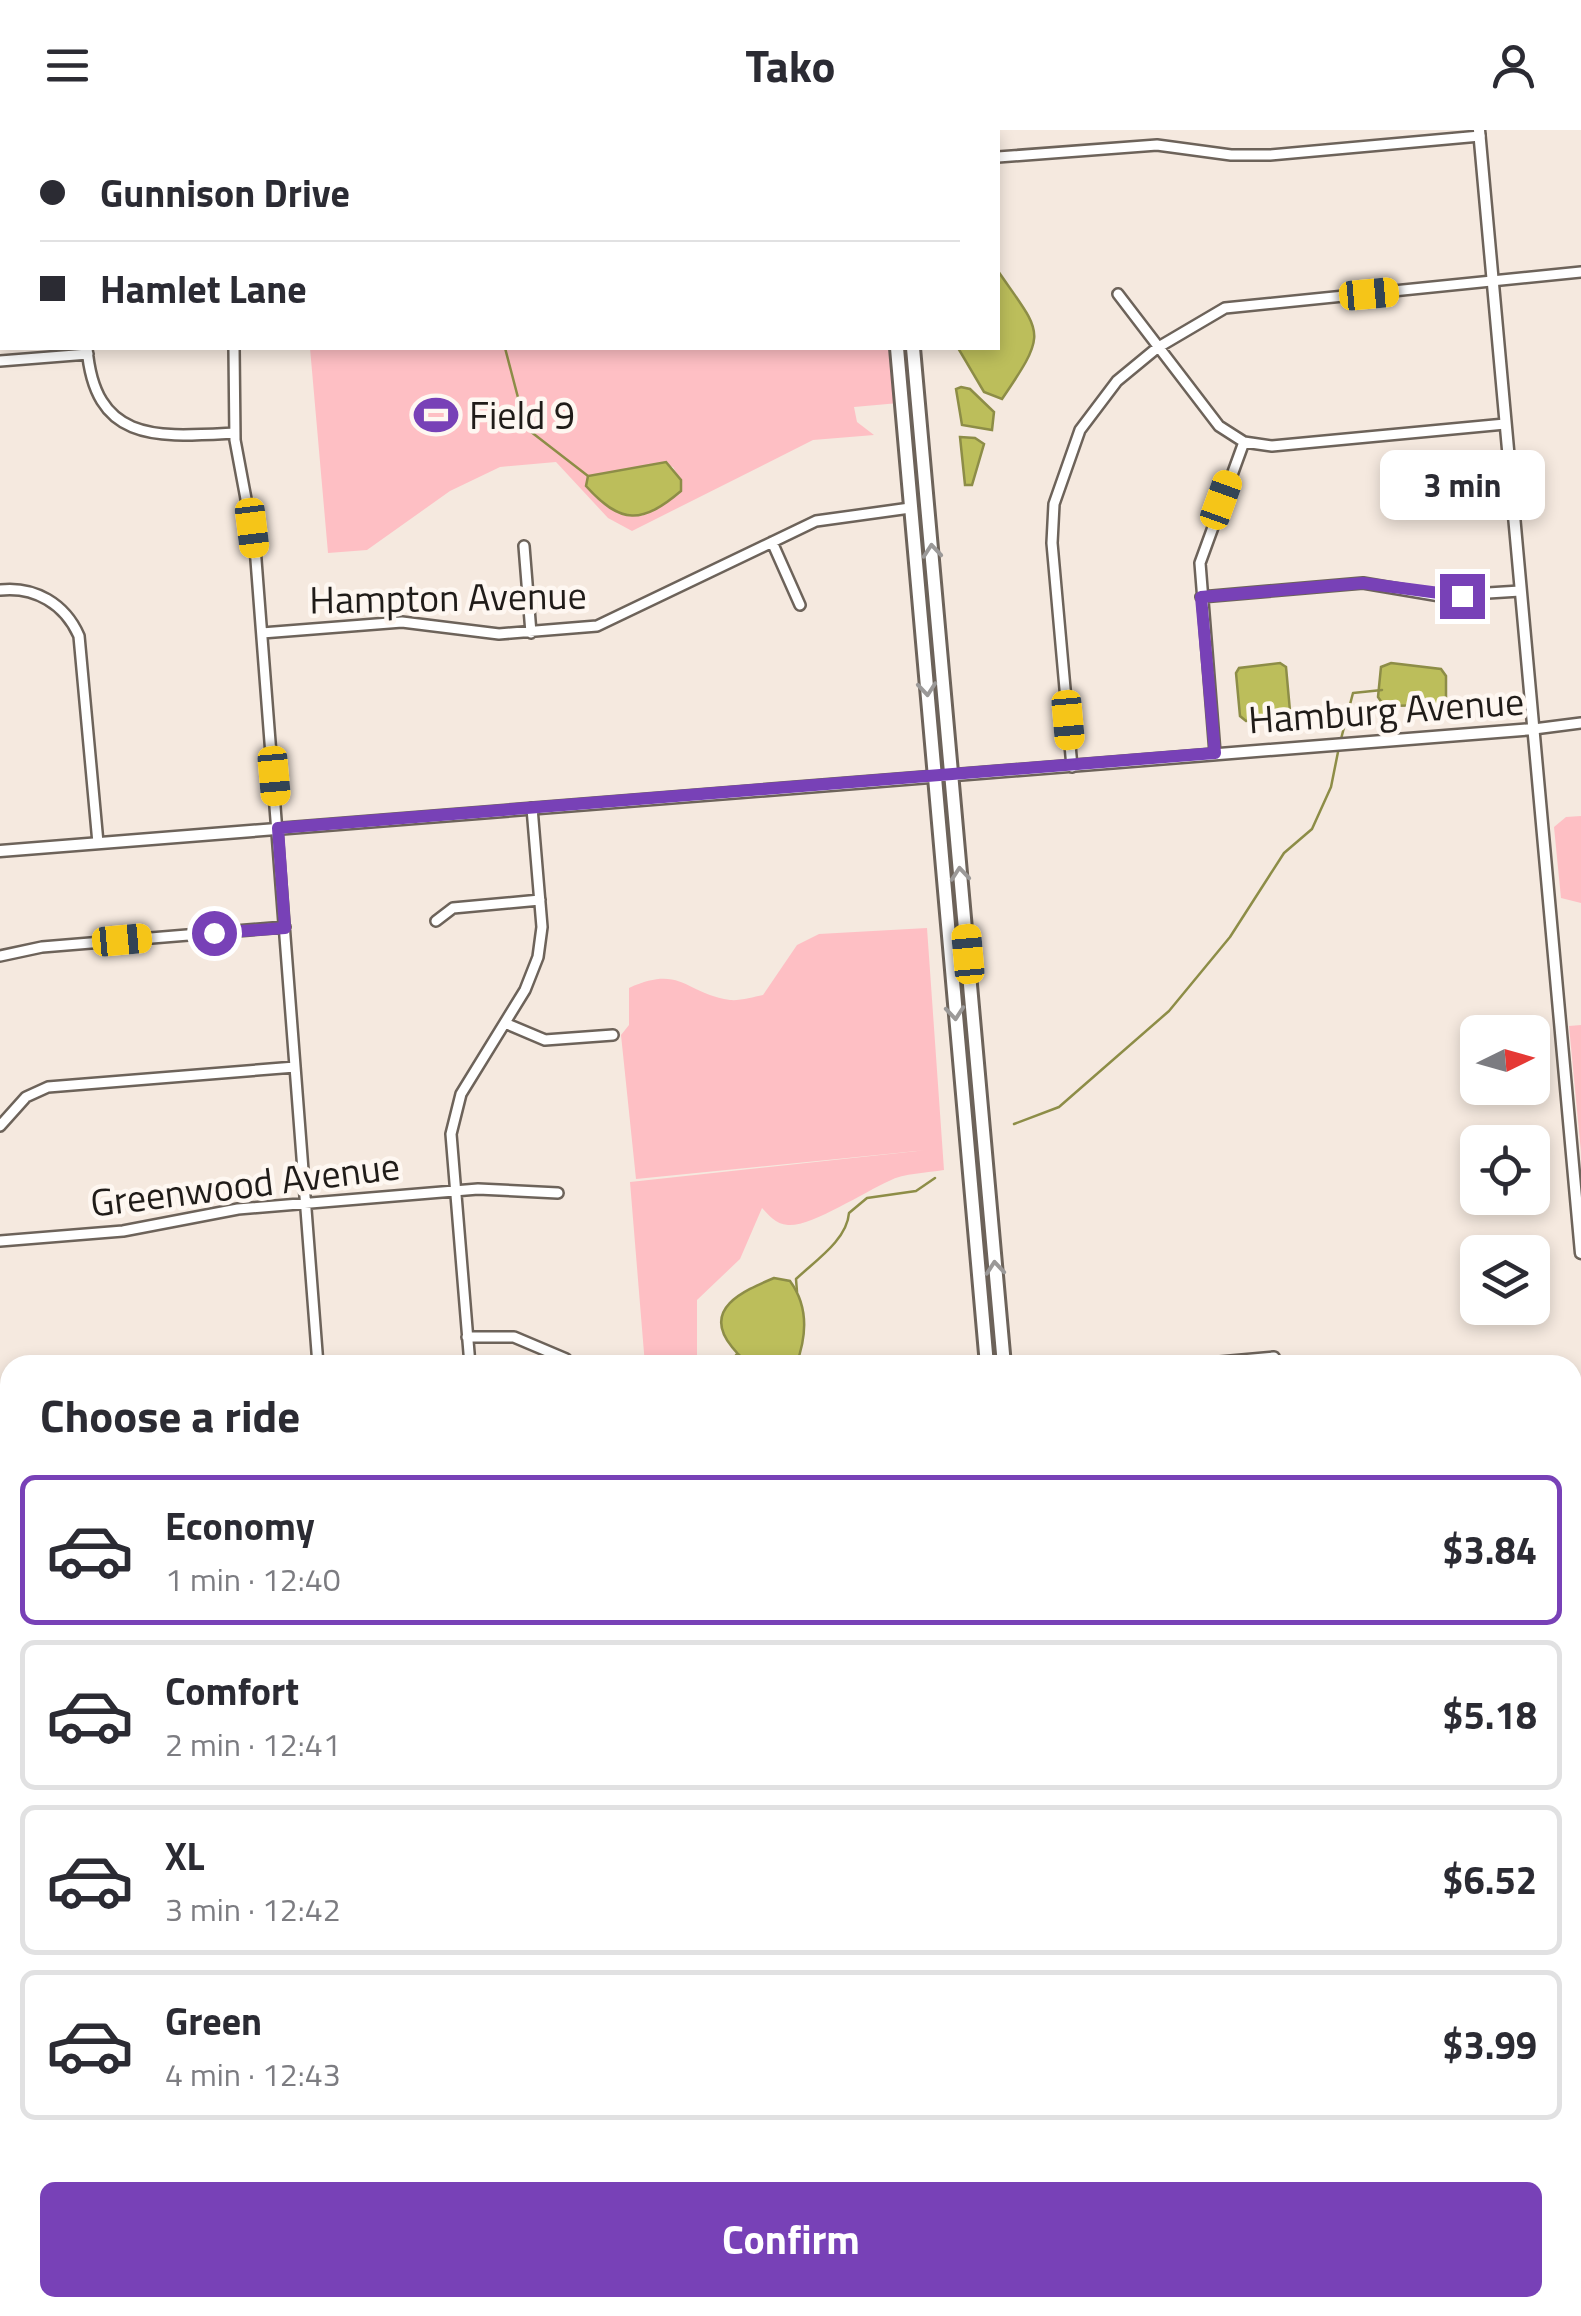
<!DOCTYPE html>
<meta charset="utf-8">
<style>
body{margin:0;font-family:"Titillium Web",sans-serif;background:#f2f2f3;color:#2b2b33;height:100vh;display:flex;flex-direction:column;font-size:38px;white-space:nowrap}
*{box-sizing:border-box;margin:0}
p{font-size:32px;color:#7c7c81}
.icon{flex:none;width:55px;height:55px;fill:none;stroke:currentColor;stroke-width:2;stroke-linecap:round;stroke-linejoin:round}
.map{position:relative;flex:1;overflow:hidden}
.sheet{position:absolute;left:0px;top:1225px;width:1582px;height:962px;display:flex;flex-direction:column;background:#fff;border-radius:30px 30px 0 0;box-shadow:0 5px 15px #0003}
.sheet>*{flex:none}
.hud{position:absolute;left:0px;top:0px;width:1000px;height:220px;box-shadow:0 5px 15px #0003;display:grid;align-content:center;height:220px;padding:0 40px;background:#fff}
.needle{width:65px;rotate:85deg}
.tools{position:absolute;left:1460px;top:885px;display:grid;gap:20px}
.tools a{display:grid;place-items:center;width:90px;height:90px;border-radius:15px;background:#fff;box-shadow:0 5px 15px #0003;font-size:50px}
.end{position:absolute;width:45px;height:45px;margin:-22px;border:12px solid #7841b7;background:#fff;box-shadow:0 0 0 5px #fff}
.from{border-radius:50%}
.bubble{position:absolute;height:70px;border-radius:15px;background:#fff;box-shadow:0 5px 15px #0003;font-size:32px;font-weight:700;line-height:70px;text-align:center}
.car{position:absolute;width:30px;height:60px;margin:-30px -15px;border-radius:12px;box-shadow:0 0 8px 2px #0007;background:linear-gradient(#f5c518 24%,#345 0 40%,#f5c518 0 76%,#345 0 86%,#f5c518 0)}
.hud b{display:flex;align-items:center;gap:35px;height:95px;font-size:38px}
.hud b+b{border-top:2px solid #e1e1e2}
.hud i{width:25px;height:25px;background:#2b2b33}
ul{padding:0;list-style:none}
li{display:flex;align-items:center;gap:30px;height:150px;margin:0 20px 15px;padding:0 20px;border:5px solid #e1e1e2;border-radius:15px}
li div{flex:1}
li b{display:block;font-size:38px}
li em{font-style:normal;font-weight:700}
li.current{border-color:#7841b7}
li>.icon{width:90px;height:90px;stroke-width:1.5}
h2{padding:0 40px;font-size:45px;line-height:120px}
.action{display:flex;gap:20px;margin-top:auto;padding:20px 40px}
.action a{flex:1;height:115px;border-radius:15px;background:#7841b7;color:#fff;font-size:40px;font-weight:700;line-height:115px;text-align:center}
header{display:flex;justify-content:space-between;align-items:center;height:130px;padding:0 40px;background:#fff;font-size:45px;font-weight:700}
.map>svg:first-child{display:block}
.green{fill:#febfc4;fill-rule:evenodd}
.water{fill:#bcbe5b;stroke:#8d8d47;stroke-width:2.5}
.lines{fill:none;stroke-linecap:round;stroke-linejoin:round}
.stream{stroke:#8d8d47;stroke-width:2.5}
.minor-casing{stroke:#6d635a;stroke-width:14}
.tertiary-casing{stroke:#6d635a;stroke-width:15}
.secondary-casing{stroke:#6d635a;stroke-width:18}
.primary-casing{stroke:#cecdcc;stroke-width:19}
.minor{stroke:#fff;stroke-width:9}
.tertiary{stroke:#fff;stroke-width:10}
.secondary{stroke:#fff;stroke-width:12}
.primary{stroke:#efd7a0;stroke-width:14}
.oneway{stroke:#9b9998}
.route{stroke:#7841b7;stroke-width:12}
.labels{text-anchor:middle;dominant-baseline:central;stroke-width:9;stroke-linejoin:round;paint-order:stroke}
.poi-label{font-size:38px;fill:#201c19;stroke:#fef7f1;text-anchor:start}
.street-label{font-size:38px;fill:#201c19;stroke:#fef7f1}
</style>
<header><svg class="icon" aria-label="menu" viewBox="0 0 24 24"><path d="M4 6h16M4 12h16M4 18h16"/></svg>Tako<svg class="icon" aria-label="person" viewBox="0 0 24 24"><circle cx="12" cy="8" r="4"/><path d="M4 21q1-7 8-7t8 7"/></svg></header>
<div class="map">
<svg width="1581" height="2186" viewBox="0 0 1581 2186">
<rect width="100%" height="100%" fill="#f5e9df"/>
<path class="green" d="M291 0H886V2H291Z
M310 218H905L910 272 854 277 857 292 874 305 813 310 632 401 608 388 556 332 500 337 450 361 367 420 328 423ZM658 333 673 337 680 350V364L642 386 588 346Z
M1581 686V773L1561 768 1554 697 1566 687Z
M927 798 944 1040C927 1043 904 1043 889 1051 864 1062 811 1097 788 1095 775 1094 769 1085 762 1078L740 1129 697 1170V1235H645L630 1052 927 1020 636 1049 621 905 629 895V858C682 834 685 864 730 870 740 871 753 867 763 865L797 815 819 804Z
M1581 895V1022L1569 896Z
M10 1932V2138L0 2139V1933Z"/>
<path class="water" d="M998 141C1042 205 1049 200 1002 269L984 262 958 218H998Z
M961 257 970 259 994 282 992 300 962 295 956 259Z
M960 307 975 308 984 314 972 355H965Z
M666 332 681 350V361C642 394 621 395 586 356L588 346Z
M1280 533 1286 537 1290 581 1285 588 1246 591 1240 586 1236 543 1239 538Z
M1391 533 1441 539 1446 546V569L1440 575 1384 576 1378 567 1381 537Z
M774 1148 790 1151C809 1177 807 1206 796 1235 784 1235 769 1237 757 1235 747 1233 738 1225 732 1217 701 1179 743 1161 774 1148Z
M10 1683V1774L0 1779V1690Z"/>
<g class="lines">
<path class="stream" d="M299 0V2
M505 218 526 298 588 346
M1341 609 1353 563 1382 560
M1014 994 1059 977 1169 881 1230 807 1284 723 1312 699 1331 657 1339 617
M797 1162 796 1149C815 1131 847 1110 849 1083L867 1068 916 1061 935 1048
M727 1235 737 1224
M0 1796 10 1790"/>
<g class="minor-casing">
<path id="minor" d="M216 0 217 2
M998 27 1157 15 1231 25H1270L1480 6
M0 74 2 73
M1118 164 1219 296 1244 312 1272 316 1505 294
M87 218C95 314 158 307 234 303
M234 218 235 310 255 417 318 1235
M0 231 88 224
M772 412 800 475
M524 416 531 503
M0 460C35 456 65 474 79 506L98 713
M1201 467 1363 453 1440 466 1520 461
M262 503 402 492 499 504 597 496 816 391 910 378
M1534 599 1581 593
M1215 623 1200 433 1244 312
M1072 637 1052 413 1054 374 1080 300 1117 251 1157 218 1225 178 1581 142
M436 791 453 778 540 770
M0 826 42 817 285 797
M505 893 545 910 613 905
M0 996 26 967 48 957 295 937
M0 1111 123 1101 238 1079 478 1059 558 1063
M467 1207H514L566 1229
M470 1235 451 1004 461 964 525 860 538 827 542 797 532 678
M1186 1235 1274 1227
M0 1320 10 1380
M0 1599 10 1595
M369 2178 370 2186
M470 2178 471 2186
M568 2178V2186
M1069 2178 1070 2186
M1085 2178 1086 2186
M1178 2178V2186
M1432 2178 1433 2186
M1567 2178 1568 2186
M50 2186 56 2178
M761 2186 762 2178
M925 2186 927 2178"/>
</g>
<g class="tertiary-casing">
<path id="tertiary" d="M1479 0 1581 1123
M0 721 1534 599"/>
</g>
<g class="secondary-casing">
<path id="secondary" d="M879 0V2
M895 0V2
M897 218 987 1235
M913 218 1004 1235"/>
</g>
<g class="primary-casing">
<path id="primary" d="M1572 1764 1581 1763
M1572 1785 1581 1784
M0 1899 10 1898
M0 1920 10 1919"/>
</g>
<use href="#minor" class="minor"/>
<use href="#tertiary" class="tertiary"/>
<use href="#secondary" class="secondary"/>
<use href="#primary" class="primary"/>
</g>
<defs><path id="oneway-chevron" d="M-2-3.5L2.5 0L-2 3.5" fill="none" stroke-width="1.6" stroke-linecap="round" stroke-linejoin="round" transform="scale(2.5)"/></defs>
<g class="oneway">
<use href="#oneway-chevron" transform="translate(932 421) rotate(-95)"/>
<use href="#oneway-chevron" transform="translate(927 559) rotate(85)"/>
<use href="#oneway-chevron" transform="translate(960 744) rotate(-95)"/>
<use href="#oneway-chevron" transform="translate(955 883) rotate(85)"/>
<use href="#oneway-chevron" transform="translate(995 1138) rotate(-95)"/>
</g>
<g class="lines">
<path class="route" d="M214 803 285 798 278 698 1215 623 1201 467 1363 453 1462 466"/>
</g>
<defs>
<g id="stadium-bare" transform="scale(3.45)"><path d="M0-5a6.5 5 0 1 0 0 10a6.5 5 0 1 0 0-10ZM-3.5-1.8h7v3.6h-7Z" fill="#7841b7" stroke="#fef7f1" stroke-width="2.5" paint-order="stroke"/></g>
</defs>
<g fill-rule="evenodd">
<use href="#stadium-bare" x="436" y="285"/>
</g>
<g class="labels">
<g class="poi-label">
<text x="469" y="285">Field 9</text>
</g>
<g class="street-label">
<text transform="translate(448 467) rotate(-1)">Hampton Avenue</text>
<text transform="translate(1386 580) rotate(-4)">Hamburg Avenue</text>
<text transform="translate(245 1054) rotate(-7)">Greenwood Avenue</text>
</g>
</g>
</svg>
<div class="tools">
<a><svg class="needle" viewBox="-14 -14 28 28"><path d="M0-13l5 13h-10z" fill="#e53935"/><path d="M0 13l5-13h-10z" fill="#7c7c81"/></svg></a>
<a><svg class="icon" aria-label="locate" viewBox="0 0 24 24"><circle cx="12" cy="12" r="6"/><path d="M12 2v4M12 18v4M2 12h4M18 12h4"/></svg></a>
<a><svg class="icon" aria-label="layers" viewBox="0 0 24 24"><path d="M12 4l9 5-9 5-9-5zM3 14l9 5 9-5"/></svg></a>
</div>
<i class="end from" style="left:214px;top:803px"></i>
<i class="end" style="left:1462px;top:466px"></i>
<div class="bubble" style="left:1380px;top:320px;width:165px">3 min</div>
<i class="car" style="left:1369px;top:164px;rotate:85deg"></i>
<i class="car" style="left:1221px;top:370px;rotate:20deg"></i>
<i class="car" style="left:252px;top:398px;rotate:173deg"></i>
<i class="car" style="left:1068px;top:590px;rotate:175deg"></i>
<i class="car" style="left:274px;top:646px;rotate:175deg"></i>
<i class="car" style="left:122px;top:810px;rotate:85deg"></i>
<i class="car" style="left:968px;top:824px;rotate:355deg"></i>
<div class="hud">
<b><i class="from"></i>Gunnison Drive</b>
<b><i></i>Hamlet Lane</b>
</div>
<section class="sheet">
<h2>Choose a ride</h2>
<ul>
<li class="current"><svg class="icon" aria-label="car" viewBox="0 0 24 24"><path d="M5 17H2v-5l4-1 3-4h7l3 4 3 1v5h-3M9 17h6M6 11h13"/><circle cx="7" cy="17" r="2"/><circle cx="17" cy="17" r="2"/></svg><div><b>Economy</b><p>1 min · 12:40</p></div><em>$3.84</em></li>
<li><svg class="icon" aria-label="car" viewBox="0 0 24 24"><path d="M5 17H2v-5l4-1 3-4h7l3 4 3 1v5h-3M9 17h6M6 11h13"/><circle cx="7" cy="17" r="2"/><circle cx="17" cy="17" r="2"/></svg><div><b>Comfort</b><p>2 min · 12:41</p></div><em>$5.18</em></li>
<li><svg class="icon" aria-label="car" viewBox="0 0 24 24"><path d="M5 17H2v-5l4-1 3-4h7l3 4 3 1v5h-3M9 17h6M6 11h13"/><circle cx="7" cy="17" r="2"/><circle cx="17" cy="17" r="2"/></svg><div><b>XL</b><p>3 min · 12:42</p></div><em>$6.52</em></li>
<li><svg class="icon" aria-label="car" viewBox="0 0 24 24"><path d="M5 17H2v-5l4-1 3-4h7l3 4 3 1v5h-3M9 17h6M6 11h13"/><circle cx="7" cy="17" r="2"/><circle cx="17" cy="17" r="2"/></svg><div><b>Green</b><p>4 min · 12:43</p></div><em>$3.99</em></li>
</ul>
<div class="action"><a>Confirm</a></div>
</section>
</div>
